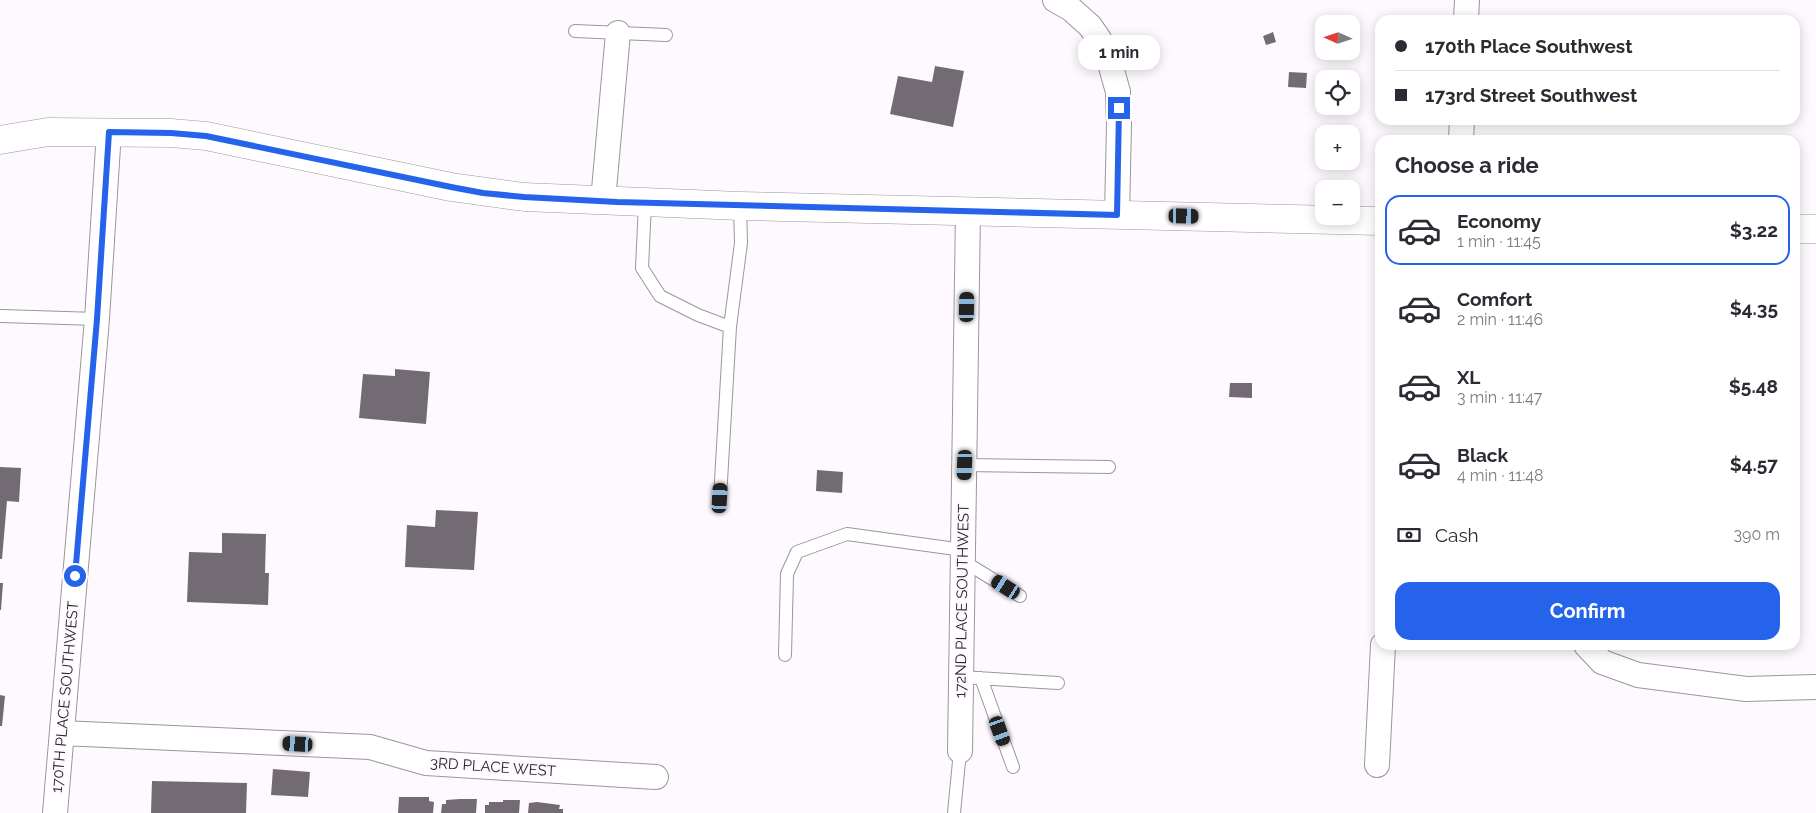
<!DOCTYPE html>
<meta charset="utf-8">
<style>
body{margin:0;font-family:Raleway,sans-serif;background:#f7f7f7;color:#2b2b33;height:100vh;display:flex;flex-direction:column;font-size:19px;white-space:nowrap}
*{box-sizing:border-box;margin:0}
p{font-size:16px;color:#7c7c81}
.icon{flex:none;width:28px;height:28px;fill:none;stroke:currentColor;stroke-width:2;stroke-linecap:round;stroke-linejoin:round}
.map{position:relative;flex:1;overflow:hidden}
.sheet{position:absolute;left:1375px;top:135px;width:425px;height:515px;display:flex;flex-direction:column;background:#fff;border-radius:15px;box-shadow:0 2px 12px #0003}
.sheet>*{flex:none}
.hud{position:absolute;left:1375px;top:15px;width:425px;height:110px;border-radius:15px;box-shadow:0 2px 12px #0003;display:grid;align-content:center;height:110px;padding:0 20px;background:#fff}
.needle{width:32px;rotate:273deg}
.tools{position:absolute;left:1315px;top:15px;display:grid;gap:10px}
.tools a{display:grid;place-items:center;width:45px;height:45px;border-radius:10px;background:#fff;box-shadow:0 2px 12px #0003;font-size:25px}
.end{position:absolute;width:22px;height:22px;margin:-11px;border:6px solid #2563eb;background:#fff;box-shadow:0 0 0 2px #fff}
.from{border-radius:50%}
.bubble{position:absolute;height:35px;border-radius:15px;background:#fff;box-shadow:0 2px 12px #0003;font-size:16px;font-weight:700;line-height:35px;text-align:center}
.car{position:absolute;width:15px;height:30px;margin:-15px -8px;border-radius:6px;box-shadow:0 0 4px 1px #0007;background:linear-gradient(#222 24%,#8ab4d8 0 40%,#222 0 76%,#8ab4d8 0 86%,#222 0)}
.hud b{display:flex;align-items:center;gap:18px;height:48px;font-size:19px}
.hud b+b{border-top:1px solid #e1e1e2}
.hud i{width:12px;height:12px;background:#2b2b33}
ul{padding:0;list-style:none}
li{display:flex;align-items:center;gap:15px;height:70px;margin:0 10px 8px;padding:0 10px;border:2px solid transparent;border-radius:15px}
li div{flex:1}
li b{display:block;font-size:19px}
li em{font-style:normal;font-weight:700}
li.selected{border-color:#2563eb}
li>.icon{width:45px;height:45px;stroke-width:1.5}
h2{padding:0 20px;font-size:22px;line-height:60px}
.pay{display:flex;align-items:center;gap:12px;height:55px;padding:0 20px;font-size:19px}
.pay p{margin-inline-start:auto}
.action{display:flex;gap:10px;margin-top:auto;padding:10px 20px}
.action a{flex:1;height:58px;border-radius:15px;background:#2563eb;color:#fff;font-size:20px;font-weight:700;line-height:58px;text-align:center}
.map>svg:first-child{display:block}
.building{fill:#726b73}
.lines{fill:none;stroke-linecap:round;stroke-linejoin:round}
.lane-casing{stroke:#9c959e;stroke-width:14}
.street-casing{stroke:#9c959e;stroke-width:26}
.secondary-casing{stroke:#9c959e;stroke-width:29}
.lane{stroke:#fff;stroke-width:12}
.street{stroke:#fff;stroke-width:24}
.secondary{stroke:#fff;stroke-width:28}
.route{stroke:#2563eb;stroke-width:6}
.labels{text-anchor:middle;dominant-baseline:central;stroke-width:5;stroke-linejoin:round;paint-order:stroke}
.street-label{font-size:15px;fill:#282528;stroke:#fef9ff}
</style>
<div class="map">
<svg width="1816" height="813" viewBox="0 0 1816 813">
<rect width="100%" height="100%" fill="#fef9ff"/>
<path class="building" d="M1273 32 1276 42 1266 45 1263 36Z
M935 66 964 71 953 127 890 114 898 76 932 82Z
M1289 72 1307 73 1306 88 1288 87Z
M395 369 430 372 426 424 359 418 363 374 395 376Z
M1230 383H1252V398L1229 397Z
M0 467 21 468 19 502 7 501 2 559H0Z
M817 470 843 472 842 493 816 491Z
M436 510 478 512 474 570 405 567 407 525 435 527Z
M222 533 266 534 265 573H269L268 605 187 602 189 552 222 553Z
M0 583H3L1 610H0Z
M0 695 5 696 2 726H0Z
M273 769 310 772 308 797 271 795Z
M152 781 247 783 246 813H151Z
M399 797H429V801L434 802 433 813H398Z
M460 799H477L476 813H441L442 804H446V800Z
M503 800H520L519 813H485V805H489V802H503Z
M537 802 560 805 559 809H563V813H528L529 803Z"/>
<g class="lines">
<g class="lane-casing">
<path id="lane" d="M575 31 666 35
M645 203 642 268 660 296 698 315 730 327
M1 316 97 319
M965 465 1109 467
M720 498 730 327 741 243 740 206
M963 561 1020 596
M785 655 787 574 797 552 847 534 963 550
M961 677 1058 683
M981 678 1013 767
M954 813 960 751"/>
</g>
<g class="street-casing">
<path id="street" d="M1055 0 1071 9 1090 26 1099 39 1110 63 1118 92 1119 124 1117 215
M1466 20 1467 0
M1461 140 1462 120
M603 201 618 33
M1586 645 1602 662 1638 675 1746 689 1816 687
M62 733 370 747 426 763 656 777
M960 751 968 211
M1377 765 1383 645
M55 813 97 319 109 131"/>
</g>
<g class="secondary-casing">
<path id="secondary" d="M0 140 48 132 171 133 206 136 451 187 524 197 740 206 1380 221
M1795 229H1816"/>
</g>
<use href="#lane" class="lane"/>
<use href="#street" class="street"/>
<use href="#secondary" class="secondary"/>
</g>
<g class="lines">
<path class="route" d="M75 576 97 319 109 132 171 133 206 136 451 187 483 193 524 197 617 202 1117 215 1119 108"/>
</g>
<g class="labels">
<g class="street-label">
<text transform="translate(962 601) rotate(-89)">172ND PLACE SOUTHWEST</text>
<text transform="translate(65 697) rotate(-85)">170TH PLACE SOUTHWEST</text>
<text transform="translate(493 767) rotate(4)">3RD PLACE WEST</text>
</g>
</g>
</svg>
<div class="tools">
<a><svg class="needle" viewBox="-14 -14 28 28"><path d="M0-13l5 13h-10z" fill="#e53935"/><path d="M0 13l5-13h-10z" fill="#7c7c81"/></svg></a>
<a><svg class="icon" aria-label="locate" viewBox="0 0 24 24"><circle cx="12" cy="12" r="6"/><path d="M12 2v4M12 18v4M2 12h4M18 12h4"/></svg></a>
<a>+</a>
<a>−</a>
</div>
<i class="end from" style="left:75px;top:576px"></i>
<i class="end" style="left:1119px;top:108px"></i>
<div class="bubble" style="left:1078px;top:35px;width:82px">1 min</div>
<i class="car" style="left:1184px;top:216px;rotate:91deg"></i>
<i class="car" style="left:967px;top:307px;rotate:1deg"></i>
<i class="car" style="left:965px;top:465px;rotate:182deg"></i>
<i class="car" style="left:720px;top:498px;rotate:3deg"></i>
<i class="car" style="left:1006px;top:587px;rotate:302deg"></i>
<i class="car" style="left:1000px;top:731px;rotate:160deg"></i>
<i class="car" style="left:298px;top:744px;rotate:273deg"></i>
<div class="hud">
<b><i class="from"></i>170th Place Southwest</b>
<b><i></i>173rd Street Southwest</b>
</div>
<section class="sheet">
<h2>Choose a ride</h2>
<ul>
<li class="selected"><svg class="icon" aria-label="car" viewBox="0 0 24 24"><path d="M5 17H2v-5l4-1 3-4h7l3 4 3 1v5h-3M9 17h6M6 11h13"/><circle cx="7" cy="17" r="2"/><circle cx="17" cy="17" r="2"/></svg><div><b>Economy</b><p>1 min · 11:45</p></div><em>$3.22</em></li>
<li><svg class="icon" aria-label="car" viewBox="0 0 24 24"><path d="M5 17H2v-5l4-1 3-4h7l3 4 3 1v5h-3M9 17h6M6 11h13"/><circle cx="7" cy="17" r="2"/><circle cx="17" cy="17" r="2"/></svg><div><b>Comfort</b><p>2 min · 11:46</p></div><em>$4.35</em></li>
<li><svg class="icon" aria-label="car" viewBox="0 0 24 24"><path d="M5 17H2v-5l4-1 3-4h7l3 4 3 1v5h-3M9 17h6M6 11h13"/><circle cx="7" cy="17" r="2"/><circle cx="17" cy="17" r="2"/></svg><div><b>XL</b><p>3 min · 11:47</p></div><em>$5.48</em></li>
<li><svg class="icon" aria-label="car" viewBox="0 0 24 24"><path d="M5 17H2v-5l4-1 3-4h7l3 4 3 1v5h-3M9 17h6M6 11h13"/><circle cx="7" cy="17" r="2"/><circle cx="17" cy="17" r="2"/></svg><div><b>Black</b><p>4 min · 11:48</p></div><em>$4.57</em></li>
</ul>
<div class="pay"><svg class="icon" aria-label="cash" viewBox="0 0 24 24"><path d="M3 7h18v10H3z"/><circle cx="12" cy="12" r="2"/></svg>Cash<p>390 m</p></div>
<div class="action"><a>Confirm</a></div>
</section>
</div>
